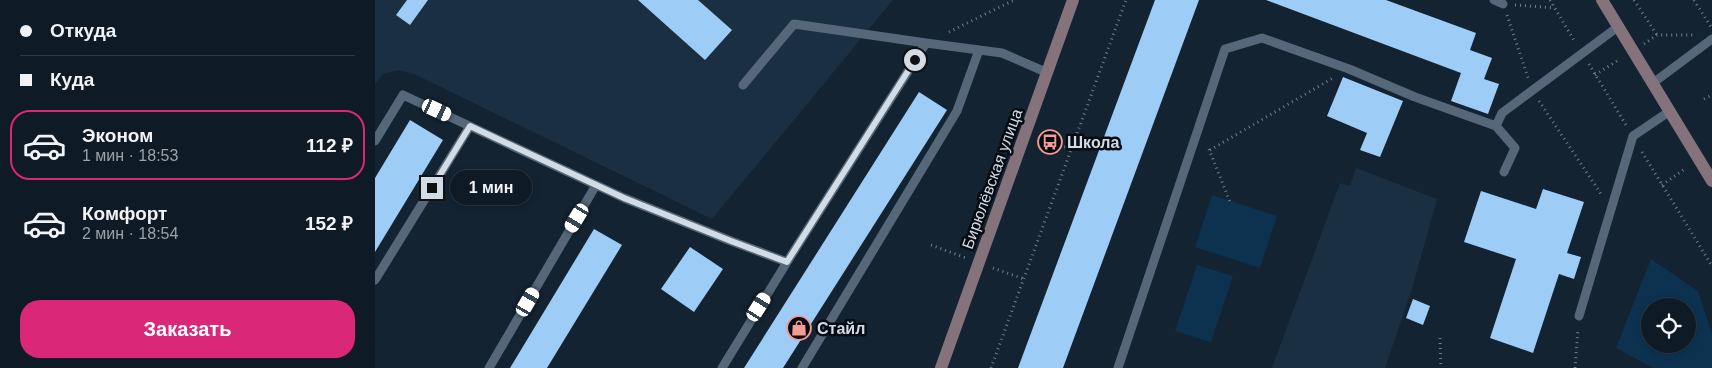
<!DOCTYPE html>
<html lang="ru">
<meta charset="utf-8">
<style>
body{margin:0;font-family:Arial,sans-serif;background:#17232e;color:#f1f3f6;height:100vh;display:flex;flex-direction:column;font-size:19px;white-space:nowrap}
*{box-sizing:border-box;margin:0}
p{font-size:16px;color:#9ba1a7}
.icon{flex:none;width:28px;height:28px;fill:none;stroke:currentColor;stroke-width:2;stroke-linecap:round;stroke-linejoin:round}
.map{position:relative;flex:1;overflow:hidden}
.drawer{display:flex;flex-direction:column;background:#0e1a26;width:375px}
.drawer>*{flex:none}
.hud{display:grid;align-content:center;height:110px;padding:0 20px;background:#0e1a26}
.tools{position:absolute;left:1266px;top:298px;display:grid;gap:10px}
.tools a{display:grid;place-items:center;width:55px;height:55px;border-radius:50%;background:#0e1a26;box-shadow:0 2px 8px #0003,0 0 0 1px #2e3843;font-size:25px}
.end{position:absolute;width:22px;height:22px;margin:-11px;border:6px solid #d2dce6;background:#111;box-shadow:0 0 0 2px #111}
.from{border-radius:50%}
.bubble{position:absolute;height:35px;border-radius:18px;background:#0e1a26;box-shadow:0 2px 8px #0003,0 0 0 1px #2e3843;font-size:16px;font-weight:700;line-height:35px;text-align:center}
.car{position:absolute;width:15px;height:30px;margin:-15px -8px;border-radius:6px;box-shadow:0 0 4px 1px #0007;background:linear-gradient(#fff 24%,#345 0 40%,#fff 0 76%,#345 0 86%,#fff 0)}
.hud b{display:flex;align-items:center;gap:18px;height:48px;font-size:19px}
.hud b+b{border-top:1px solid #2e3843}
.hud i{width:12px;height:12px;background:#f1f3f6}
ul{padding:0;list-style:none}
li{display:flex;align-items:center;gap:15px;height:70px;margin:0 10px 8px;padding:0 10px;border:2px solid transparent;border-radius:20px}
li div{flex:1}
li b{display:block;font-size:19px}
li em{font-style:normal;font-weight:700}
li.current{border-color:#db2777}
li>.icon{width:45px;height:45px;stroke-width:1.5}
.action{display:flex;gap:10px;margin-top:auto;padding:10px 20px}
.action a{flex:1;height:58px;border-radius:20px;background:#db2777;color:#fff;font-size:20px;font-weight:700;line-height:58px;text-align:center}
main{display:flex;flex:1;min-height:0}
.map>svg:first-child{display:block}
.built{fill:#1a2f41}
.green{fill:#0c3250;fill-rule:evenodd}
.building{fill:#9dccf7}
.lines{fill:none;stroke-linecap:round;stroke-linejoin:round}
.path{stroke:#717e8a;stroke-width:3;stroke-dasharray:1 4;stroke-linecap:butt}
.lane{stroke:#556778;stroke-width:9}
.secondary{stroke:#85737c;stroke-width:12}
.route{stroke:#d2dce6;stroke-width:6}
.labels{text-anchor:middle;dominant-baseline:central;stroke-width:5;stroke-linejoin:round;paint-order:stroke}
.poi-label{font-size:16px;font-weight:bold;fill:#d2dce6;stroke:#060c12;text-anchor:start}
.street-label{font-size:16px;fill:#d2dce6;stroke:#060c12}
</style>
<main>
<section class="drawer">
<div class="hud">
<b><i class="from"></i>Откуда</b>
<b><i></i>Куда</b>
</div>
<ul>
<li class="current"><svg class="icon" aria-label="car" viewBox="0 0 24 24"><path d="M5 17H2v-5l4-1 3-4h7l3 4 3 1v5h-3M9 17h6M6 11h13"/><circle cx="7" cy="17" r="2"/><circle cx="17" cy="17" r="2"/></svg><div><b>Эконом</b><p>1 мин · 18:53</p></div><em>112 ₽</em></li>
<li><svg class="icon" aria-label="car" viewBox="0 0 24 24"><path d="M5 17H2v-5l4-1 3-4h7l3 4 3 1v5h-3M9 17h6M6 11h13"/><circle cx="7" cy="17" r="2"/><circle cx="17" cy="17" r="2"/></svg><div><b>Комфорт</b><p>2 мин · 18:54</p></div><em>152 ₽</em></li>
</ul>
<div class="action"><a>Заказать</a></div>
</section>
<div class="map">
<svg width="1337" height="368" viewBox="0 0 1337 368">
<rect width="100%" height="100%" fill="#132332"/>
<path class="built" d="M0 0H518L337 219 39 74 23 70 8 74 0 84Z
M981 168 1062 199 1037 289 1010 368H897L965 183 975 186Z"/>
<path class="green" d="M837 195 902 216 885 268 820 247Z
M1276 259 1323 291 1337 334V368H1278L1241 348ZM1275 306H1312V344H1275Z
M822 265 858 276 836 342 800 331Z"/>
<path class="building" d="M32 0H53L35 25 21 15Z
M263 0H323L357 30 330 60Z
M780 0H824L688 368H643Z
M891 0H1011L1101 33 1095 50 1117 58 1109 79 1124 84 1113 114 1076 101 1086 73Z
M968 77 1028 101 1005 157 985 150 992 133 952 116Z
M544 92 572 110 408 368H369Z
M35 120 68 140 0 252V178Z
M1168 189 1209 202 1192 253 1206 257 1199 279 1184 274 1158 353 1115 338 1141 259 1089 242 1106 191 1161 209Z
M219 229 247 245 172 368H135Z
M315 247 348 269 319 312 286 289Z
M1038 299 1055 306 1048 325 1031 318Z"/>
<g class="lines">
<path class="path" d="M1175 0 1200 42
M1259 0 1282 35
M1319 0 1336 27
M1140 5 1180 8
M1132 15 1153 78
M574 32 639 0
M1269 44 1282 35H1318
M1214 64 1251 125
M1220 75 1245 59
M1329 99 1337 95
M1164 101 1226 194
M675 142 696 149
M834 149 855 202
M835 150 958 78
M1267 152 1337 266
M1287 185 1311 168
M556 245 591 258
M618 268 649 279
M1065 338 1066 368
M616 368 751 0
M1200 368 1203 329"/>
<path class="lane" d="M1119 0 1128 4
M1278 83 1337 39
M368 85 419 24 551 43
M1121 126 1140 148 1129 172
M0 141 28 95 249 198 356 241 412 262 551 43 627 53 673 73
M0 280 95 126
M1204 316 1258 136 1295 111
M114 368 221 185
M347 368 412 262
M427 368 582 111 604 50
M743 368 850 49 887 38 974 69 1040 97 1121 126 1127 113 1244 26"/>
<path class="secondary" d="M1227 0 1337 181
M566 368 698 0"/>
</g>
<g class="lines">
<path class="route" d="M57 188 95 126 249 198 356 241 412 262 540 60"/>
</g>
<defs>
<g id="bus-ring" transform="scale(1.25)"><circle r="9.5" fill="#060c12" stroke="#f59c94" stroke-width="1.5"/><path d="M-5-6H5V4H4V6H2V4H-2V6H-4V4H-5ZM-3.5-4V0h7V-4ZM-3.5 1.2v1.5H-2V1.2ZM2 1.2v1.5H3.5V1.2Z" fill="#f59c94"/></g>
<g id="shop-ring" transform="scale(1.25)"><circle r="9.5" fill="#060c12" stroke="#f59c94" stroke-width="1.5"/><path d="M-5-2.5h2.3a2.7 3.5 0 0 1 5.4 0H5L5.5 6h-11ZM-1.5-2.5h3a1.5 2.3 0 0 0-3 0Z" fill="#f59c94"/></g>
</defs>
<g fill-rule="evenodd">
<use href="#bus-ring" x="675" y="142"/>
<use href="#shop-ring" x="424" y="328"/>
</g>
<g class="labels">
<g class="poi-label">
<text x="692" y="142">Школа</text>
<text x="442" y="328">Стайл</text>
</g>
<g class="street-label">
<text transform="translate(617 179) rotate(-70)">Бирюлёвская улица</text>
</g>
</g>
</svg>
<div class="tools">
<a><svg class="icon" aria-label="locate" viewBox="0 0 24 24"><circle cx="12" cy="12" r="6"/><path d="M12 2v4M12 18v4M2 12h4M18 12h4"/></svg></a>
</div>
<i class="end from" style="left:540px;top:60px"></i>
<i class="end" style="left:57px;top:188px"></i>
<div class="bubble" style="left:75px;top:170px;width:82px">1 мин</div>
<i class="car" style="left:62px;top:110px;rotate:115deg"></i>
<i class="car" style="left:202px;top:218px;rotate:211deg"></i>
<i class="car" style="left:153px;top:302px;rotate:30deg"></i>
<i class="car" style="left:384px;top:307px;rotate:32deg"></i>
</div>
</main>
